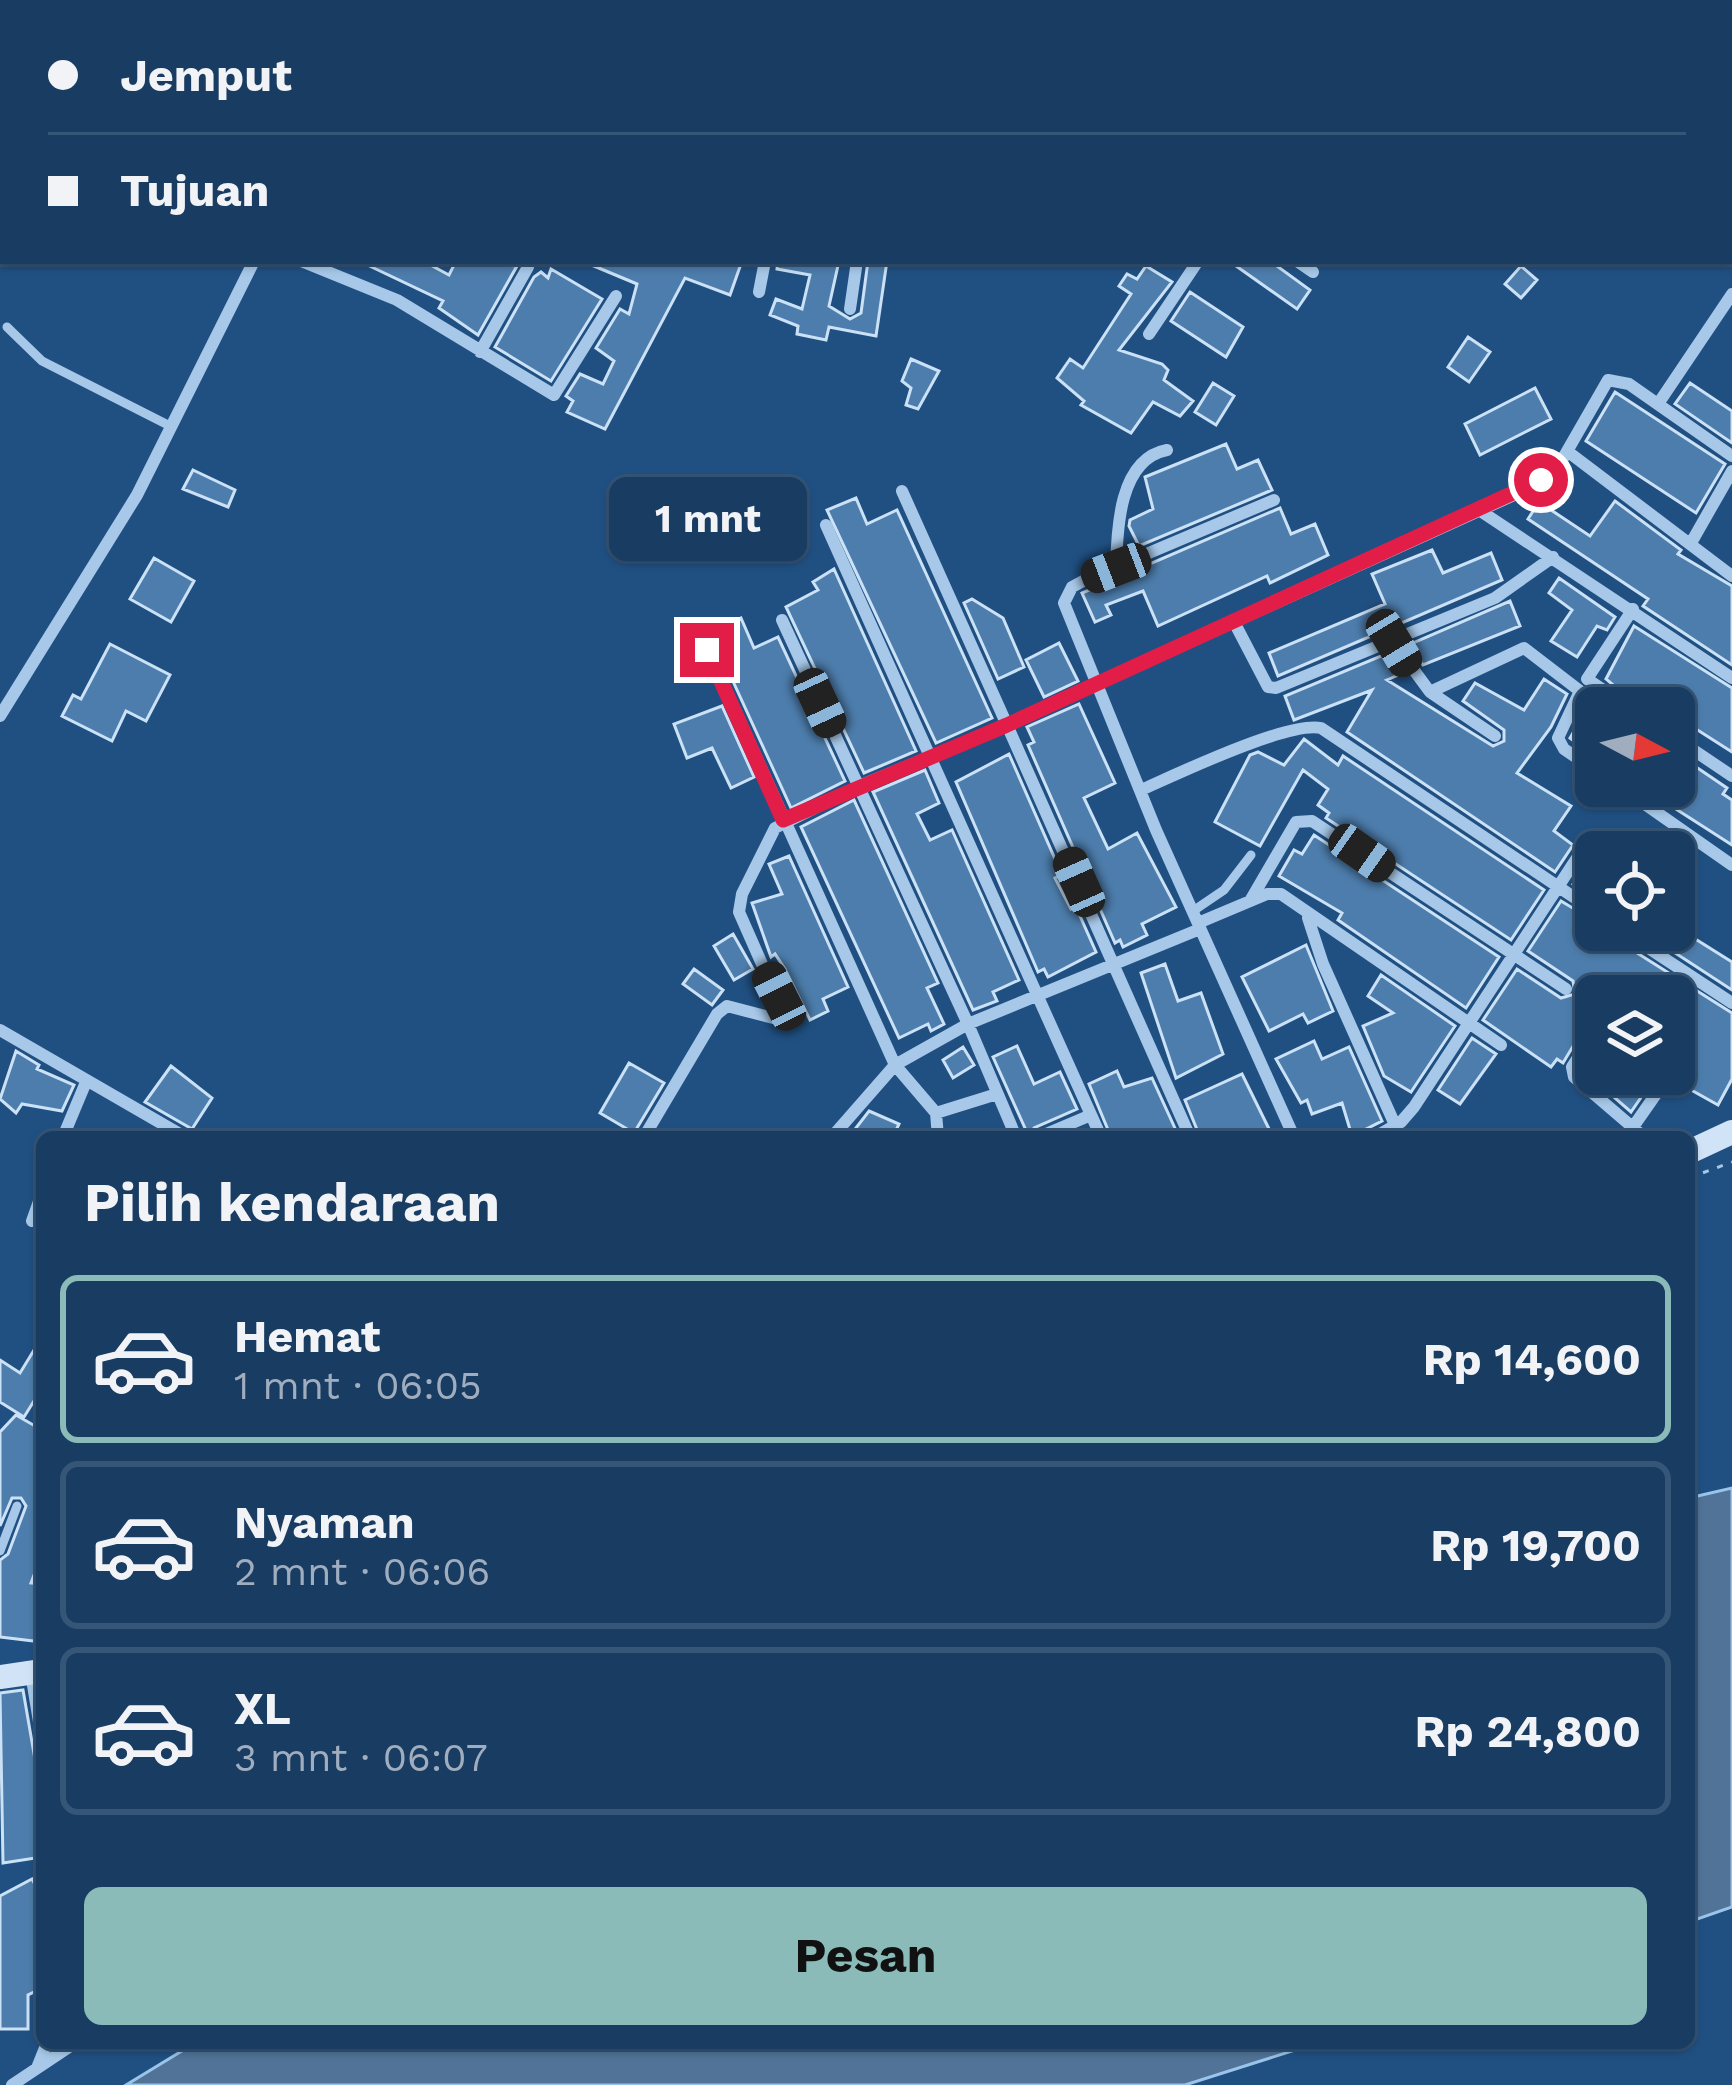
<!DOCTYPE html>
<html lang="id">
<meta charset="utf-8">
<style>
body{margin:0;font-family:"Work Sans",sans-serif;background:#25476b;color:#f1f3f6;height:100vh;display:flex;flex-direction:column;font-size:45px;white-space:nowrap}
*{box-sizing:border-box;margin:0}
p{font-size:39px;color:#9fadbe}
.icon{flex:none;width:66px;height:66px;fill:none;stroke:currentColor;stroke-width:2;stroke-linecap:round;stroke-linejoin:round}
.map{position:relative;flex:1;overflow:hidden}
.sheet{position:absolute;left:36px;top:1131px;width:1659px;height:918px;display:flex;flex-direction:column;background:#183c62;border-radius:18px;box-shadow:0 3px 9px #0004,0 0 0 3px #365677}
.sheet>*{flex:none}
.hud{position:absolute;left:0px;top:0px;width:1734px;height:264px;box-shadow:0 3px 9px #0004,0 0 0 3px #365677;display:grid;align-content:center;height:264px;padding:0 48px;background:#183c62}
.needle{width:78px;rotate:97deg}
.controls{position:absolute;left:1575px;top:687px;display:grid;gap:24px}
.controls a{display:grid;place-items:center;width:120px;height:120px;border-radius:18px;background:#183c62;box-shadow:0 3px 9px #0004,0 0 0 3px #365677;font-size:60px}
.end{position:absolute;width:54px;height:54px;margin:-27px;border:15px solid #e11d48;background:#fff;box-shadow:0 0 0 6px #fff}
.from{border-radius:50%}
.bubble{position:absolute;height:84px;border-radius:18px;background:#183c62;box-shadow:0 3px 9px #0004,0 0 0 3px #365677;font-size:39px;font-weight:700;line-height:84px;text-align:center}
.car{position:absolute;width:36px;height:72px;margin:-36px -18px;border-radius:15px;box-shadow:0 0 9px 3px #0007;background:linear-gradient(#222 24%,#8ab4d8 0 40%,#222 0 76%,#8ab4d8 0 86%,#222 0)}
.hud b{display:flex;align-items:center;gap:42px;height:114px;font-size:45px}
.hud b+b{border-top:3px solid #365677}
.hud i{width:30px;height:30px;background:#f1f3f6}
ul{padding:0;list-style:none}
li{display:flex;align-items:center;gap:36px;height:168px;margin:0 24px 18px;padding:0 24px;border:6px solid #365677;border-radius:18px}
li div{flex:1}
li b{display:block;font-size:45px}
li em{font-style:normal;font-weight:700}
li.selected{border-color:#8bbbb9}
li>.icon{width:108px;height:108px;stroke-width:1.5}
h2{padding:0 48px;font-size:54px;line-height:144px}
.action{display:flex;gap:24px;margin-top:auto;padding:24px 48px}
.action a{flex:1;height:138px;border-radius:18px;background:#8bbbb9;color:#111;font-size:48px;font-weight:700;line-height:138px;text-align:center}
.map>svg:first-child{display:block}
.water{fill:#507397;stroke:#9ac4ea;stroke-width:3}
.building{fill:#4d7dac;stroke:#cbe1f6;stroke-width:3}
.lines{fill:none;stroke-linecap:round;stroke-linejoin:round}
.path{stroke:#a7c8e8;stroke-width:3;stroke-dasharray:6 9;stroke-linecap:butt}
.lane{stroke:#a7c8e8;stroke-width:9}
.street{stroke:#a7c8e8;stroke-width:12}
.secondary{stroke:#d1e4f7;stroke-width:24}
.route{stroke:#e11d48;stroke-width:15}
</style>
<div class="map">
<svg width="1732" height="2085" viewBox="0 0 1732 2085">
<rect width="100%" height="100%" fill="#205082"/>
<path class="water" d="M1732 1488V1907L1689 1922V1498Z
M195 2043H1317L1185 2085H126Z"/>
<path class="building" d="M359 261H423L449 275 456 261 517 266 478 335 439 308 443 301Z
M582 261H742L730 295 685 278 605 429 567 412 573 401 566 396 580 374 603 384 614 361 596 348 620 309 629 314 637 284Z
M778 261H839L829 306 850 319 861 313 868 261H887L876 336 829 327 826 340 797 334 798 326 770 315 776 299 802 309 810 275 777 269Z
M1229 261H1270L1310 290 1297 309Z
M1146 266 1172 282 1119 350 1162 364 1168 370 1164 380 1193 401 1180 416 1153 402 1131 433 1081 405 1084 401 1057 378 1070 359 1083 368 1131 294 1119 286 1127 274 1137 279Z
M1521 266 1537 280 1521 298 1505 284Z
M551 269 602 299 551 381 495 347 534 277 541 272 548 278Z
M1190 292 1243 327 1226 357 1171 321Z
M1468 337 1490 352 1469 382 1448 367Z
M911 359 939 371 918 409 906 405 911 388 902 381Z
M1213 383 1234 396 1216 425 1195 412Z
M1690 383 1732 411V443L1675 404Z
M1535 388 1551 419 1480 455 1465 424Z
M1615 392 1725 464 1696 513 1586 441Z
M1226 444 1237 469 1258 460 1272 490 1139 546 1129 526 1130 520 1153 509 1145 477Z
M193 470 235 490 228 507 183 489Z
M856 498 867 524 897 510 992 718 936 743 827 510Z
M1615 501 1681 550 1678 554 1732 586V665L1643 606 1648 599 1528 519 1539 502 1590 536Z
M1280 508 1291 534 1315 524 1328 555 1270 583 1267 576 1158 626 1143 591 1106 605 1111 615 1095 622 1082 593Z
M1432 550 1443 573 1491 553 1502 580 1278 676 1269 653 1385 604 1372 574Z
M154 558 194 581 171 622 130 599Z
M834 569 916 751 864 773 786 607 818 590 813 582Z
M1559 578 1615 617 1607 630 1597 626 1577 657 1551 641 1572 610 1549 593Z
M972 599 1003 618 1024 667 998 679 964 603Z
M1510 601 1520 626 1423 665 1408 645Z
M741 618 754 648 778 637 845 781 791 808 710 631Z
M1634 626 1732 688V752L1674 715V708H1640L1606 679Z
M1059 643 1078 681 1044 697 1026 660Z
M110 644 170 675 146 721 126 711 112 741 62 716 73 695 81 699Z
M1388 653 1403 673 1387 680 1493 746 1504 741V730L1463 701 1475 683 1524 710 1544 679 1567 694 1551 727 1517 773 1571 806 1554 831 1573 845 1555 872 1347 732 1372 690 1294 720 1285 696Z
M1594 696 1611 708H1596V758L1570 738Z
M1079 704 1115 783 1084 798 1108 849 1137 833 1176 907 1142 924 1147 935 1123 947 1120 940 1115 943 1028 745 1034 742 1027 727Z
M722 706 754 777 731 788 712 748 687 758 674 724Z
M1304 739 1338 765 1343 756 1544 890 1511 940 1326 818 1329 813 1318 805 1328 789 1303 770 1260 846 1215 822 1250 755 1258 752 1284 765Z
M1674 752 1727 788 1723 794 1732 800V845L1640 786H1674Z
M1009 754 1062 875 1055 878 1071 909 1076 907 1096 952 1048 977 1044 969 1038 972 956 782Z
M925 770 939 803 917 814 930 840 952 830 1019 980 993 992 997 1001 973 1010 873 792Z
M854 800 938 983 927 988 944 1024 931 1031 928 1024 899 1038 801 827Z
M1602 833 1628 852H1596L1592 897 1573 884Z
M1314 835 1499 957 1466 1008 1338 920 1342 913 1279 876 1294 850 1302 854Z
M789 856 848 987 823 999 828 1011 810 1020 785 969 775 954 771 957 752 903 782 894 769 864Z
M1561 901 1596 922V930H1611L1615 939 1732 1013V1079L1718 1105 1677 1082 1674 1011 1682 996H1596V1019L1587 1023 1563 1063 1557 1059 1551 1067 1483 1020 1517 969 1561 998 1575 994 1573 981 1528 951Z
M1640 930H1681L1732 962V990Z
M733 934 753 969 734 980 714 946Z
M1306 945 1333 1011 1308 1023 1303 1014 1269 1031 1242 977Z
M1165 964 1178 1001 1201 993 1223 1054 1176 1078 1141 973Z
M694 969 723 990 712 1005 683 984Z
M1381 975 1455 1026 1411 1092 1384 1076 1363 1026 1393 1013 1368 996Z
M1472 1038 1496 1054 1460 1104 1438 1090Z
M1314 1041 1322 1059 1349 1047 1382 1121 1352 1136 1342 1103 1312 1114 1307 1100 1301 1103 1276 1059Z
M1017 1046 1034 1084 1060 1072 1077 1109 1034 1128 1029 1137 993 1057Z
M963 1047 974 1065 953 1078 943 1060Z
M1596 1049V1074H1657L1631 1112 1584 1071Z
M16 1051 39 1065 37 1069 74 1085 62 1111 22 1104 16 1113 0 1099Z
M629 1063 664 1083 634 1133 600 1113Z
M171 1066 212 1098 192 1129 145 1102Z
M1117 1071 1124 1087 1152 1078 1179 1137H1111L1089 1084Z
M1242 1074 1273 1137H1200L1185 1100Z
M869 1111 899 1124 893 1137H849Z
M42 1337V1388L24 1417 0 1402V1360L20 1373Z
M16 1415 42 1430V1554L31 1583 42 1584V1642L0 1637V1560L8 1554 26 1506 21 1498H12L0 1526V1432Z
M23 1690 42 1800V1857L3 1863 0 1693Z
M32 1879 42 1897V1988L28 1995V2029H0V1896Z"/>
<g class="lines">
<path class="path" d="M1689 1178 1732 1162"/>
<path class="lane" d="M7 327 42 361 172 427
M1193 911 1224 890 1251 855
M0 1551 17 1506"/>
<path class="street" d="M705 0 710 3
M884 0 889 3
M1331 0 1335 3
M1418 0 1422 3
M483 1 488 3
M358 3 360 0
M602 3 603 0
M1005 3 1007 0
M1151 3 1153 0
M1254 3 1256 0
M1362 3 1364 0
M1483 3 1485 0
M301 261 397 300 554 395 616 296
M1297 261 1313 272
M759 292 765 261
M850 309 857 261
M1149 334 1198 261
M480 352 528 267
M1658 404 1732 294
M1567 451 1732 576
M902 491 1007 725 1525 490 1562 460 1608 380 1629 384 1732 456
M1274 500 1085 580 1072 587 1064 603 1156 830 1294 1137
M1482 512 1732 678
M826 525 1101 1137
M1691 543 1732 471
M1116 568C1117 529 1119 459 1167 450
M782 620 968 1024 1200 929
M1233 620 1268 687 1276 688 1495 598 1553 557
M1394 643 1430 692 1524 648 1580 691 1558 738 1564 749 1596 771
M708 650 895 1065 936 1113 997 1094
M1430 692 1495 736
M1630 708 1587 679 1633 609
M0 716 137 495 254 261
M1674 737 1732 776
M1619 786 1732 865
M1141 790C1177 774 1288 721 1321 728L1596 912
M1250 901 1296 822 1312 821 1566 989
M1308 918 1323 964 1396 1127
M1198 923 1267 894H1281L1501 1045
M1621 930 1732 1003
M1596 1029 1572 1067 1574 1077 1644 1137
M0 1030 185 1137
M936 1113 938 1137
M1633 1127 1670 1074
M63 1137 86 1082
M644 1137 717 1014 727 1006 773 1018 784 1014 739 912 742 894 775 828 859 786 1007 725 1190 1137
M832 1137 895 1065 968 1024 1016 1137
M1039 1137 1091 1115
M1375 1137 1401 1122 1414 1107 1592 835
M32 1221 42 1193
M31 1673 42 1740
M37 2068 47 2043
M12 2085 75 2043"/>
<path class="secondary" d="M1689 1152 1732 1132
M0 1677 42 1671"/>
</g>
<g class="lines">
<path class="route" d="M707 650 783 820 1007 725 1541 480"/>
</g>
</svg>
<div class="controls">
<a><svg class="needle" viewBox="-14 -14 28 28"><path d="M0-13l5 13h-10z" fill="#e53935"/><path d="M0 13l5-13h-10z" fill="#9fadbe"/></svg></a>
<a><svg class="icon" aria-label="locate" viewBox="0 0 24 24"><circle cx="12" cy="12" r="6"/><path d="M12 2v4M12 18v4M2 12h4M18 12h4"/></svg></a>
<a><svg class="icon" aria-label="layers" viewBox="0 0 24 24"><path d="M12 4l9 5-9 5-9-5zM3 14l9 5 9-5"/></svg></a>
</div>
<i class="end from" style="left:1541px;top:480px"></i>
<i class="end" style="left:707px;top:650px"></i>
<div class="bubble" style="left:609px;top:477px;width:198px">1 mnt</div>
<i class="car" style="left:1116px;top:568px;rotate:249deg"></i>
<i class="car" style="left:1394px;top:643px;rotate:149deg"></i>
<i class="car" style="left:820px;top:703px;rotate:155deg"></i>
<i class="car" style="left:1362px;top:853px;rotate:125deg"></i>
<i class="car" style="left:1079px;top:882px;rotate:336deg"></i>
<i class="car" style="left:779px;top:996px;rotate:333deg"></i>
<div class="hud">
<b><i class="from"></i>Jemput</b>
<b><i></i>Tujuan</b>
</div>
<section class="sheet">
<h2>Pilih kendaraan</h2>
<ul>
<li class="selected"><svg class="icon" aria-label="car" viewBox="0 0 24 24"><path d="M5 17H2v-5l4-1 3-4h7l3 4 3 1v5h-3M9 17h6M6 11h13"/><circle cx="7" cy="17" r="2"/><circle cx="17" cy="17" r="2"/></svg><div><b>Hemat</b><p>1 mnt · 06:05</p></div><em>Rp 14,600</em></li>
<li><svg class="icon" aria-label="car" viewBox="0 0 24 24"><path d="M5 17H2v-5l4-1 3-4h7l3 4 3 1v5h-3M9 17h6M6 11h13"/><circle cx="7" cy="17" r="2"/><circle cx="17" cy="17" r="2"/></svg><div><b>Nyaman</b><p>2 mnt · 06:06</p></div><em>Rp 19,700</em></li>
<li><svg class="icon" aria-label="car" viewBox="0 0 24 24"><path d="M5 17H2v-5l4-1 3-4h7l3 4 3 1v5h-3M9 17h6M6 11h13"/><circle cx="7" cy="17" r="2"/><circle cx="17" cy="17" r="2"/></svg><div><b>XL</b><p>3 mnt · 06:07</p></div><em>Rp 24,800</em></li>
</ul>
<div class="action"><a>Pesan</a></div>
</section>
</div>
